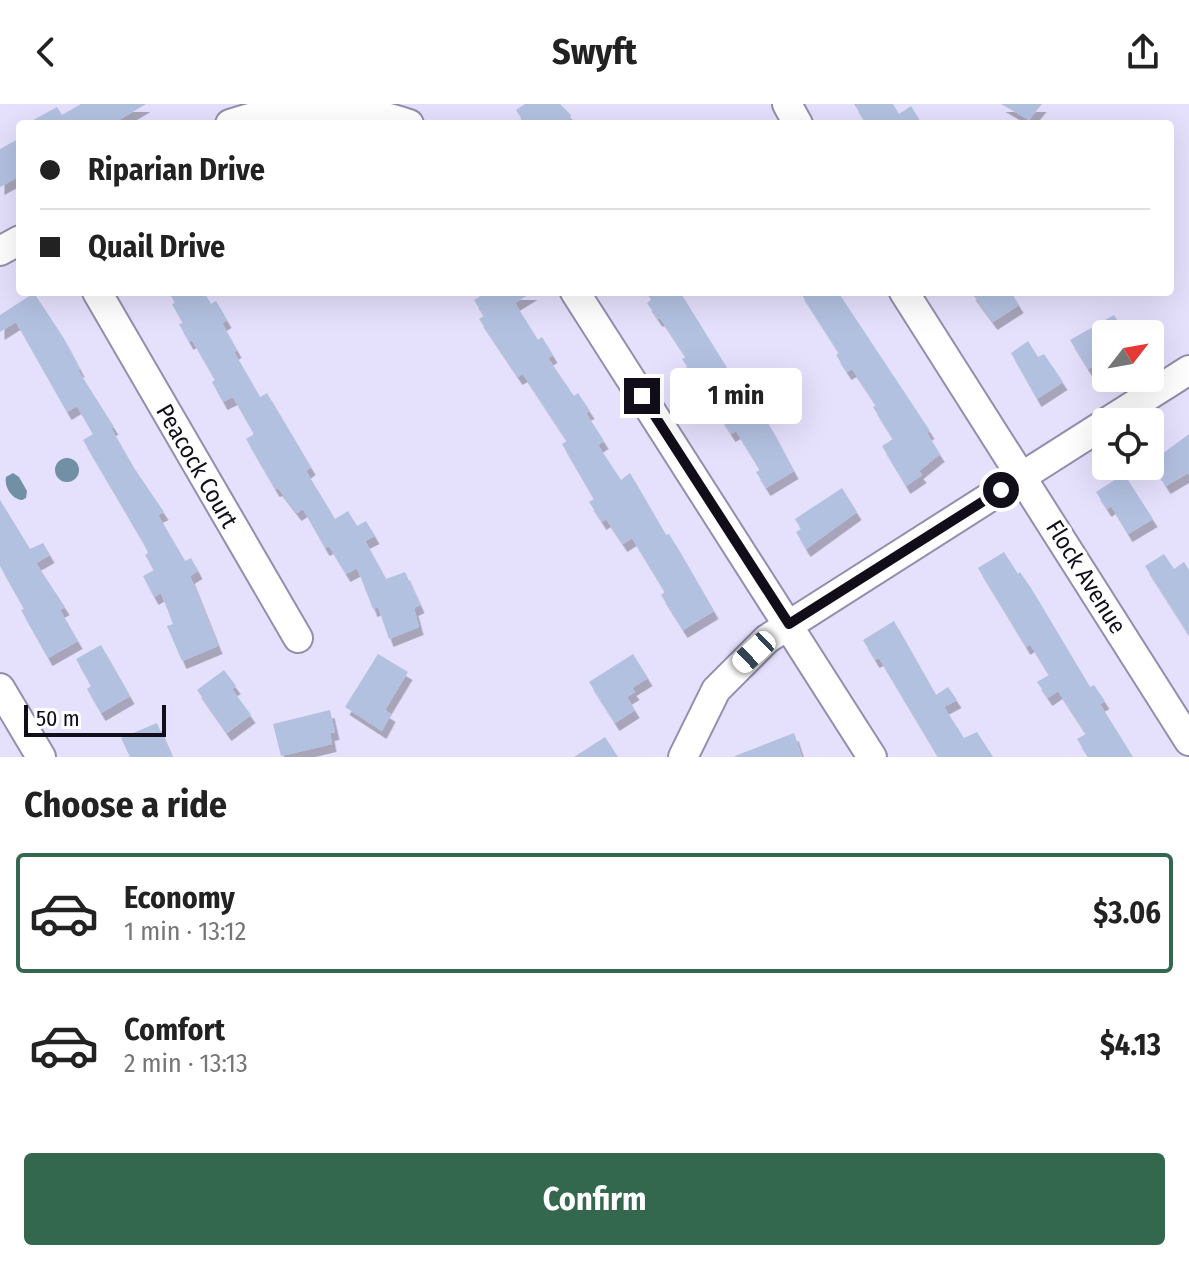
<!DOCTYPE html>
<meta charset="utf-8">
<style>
body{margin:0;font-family:"Fira Sans Condensed",sans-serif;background:#f2f2f2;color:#222;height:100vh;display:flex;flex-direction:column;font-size:30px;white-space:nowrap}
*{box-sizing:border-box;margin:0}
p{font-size:26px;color:#767676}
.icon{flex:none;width:44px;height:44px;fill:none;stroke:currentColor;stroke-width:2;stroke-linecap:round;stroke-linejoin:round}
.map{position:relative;height:653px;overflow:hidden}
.panel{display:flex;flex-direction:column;background:#fff;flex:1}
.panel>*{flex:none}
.banner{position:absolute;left:16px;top:16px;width:1158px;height:176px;border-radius:8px;box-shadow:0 8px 32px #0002;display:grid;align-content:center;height:176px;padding:0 24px;background:#fff}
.needle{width:52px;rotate:59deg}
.tools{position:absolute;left:1092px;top:216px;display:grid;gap:16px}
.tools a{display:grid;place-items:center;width:72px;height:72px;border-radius:8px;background:#fff;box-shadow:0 8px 32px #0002;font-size:40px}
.scale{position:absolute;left:24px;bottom:20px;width:142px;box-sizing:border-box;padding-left:8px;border:4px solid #110e1a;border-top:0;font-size:22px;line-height:28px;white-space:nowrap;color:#110e1a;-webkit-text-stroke:6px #fff;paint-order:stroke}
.end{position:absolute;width:36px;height:36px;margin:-18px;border:10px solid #110e1a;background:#fff;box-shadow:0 0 0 4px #fff}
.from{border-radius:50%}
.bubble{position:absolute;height:56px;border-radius:8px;background:#fff;box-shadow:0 8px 32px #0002;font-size:26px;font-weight:700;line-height:56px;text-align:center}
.car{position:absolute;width:24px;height:48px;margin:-24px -12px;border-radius:10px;box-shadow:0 0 6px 2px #0007;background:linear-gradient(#fff 24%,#345 0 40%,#fff 0 76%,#345 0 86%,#fff 0)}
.banner b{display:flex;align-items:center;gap:28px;height:76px;font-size:30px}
.banner b+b{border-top:2px solid #e0e0e0}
.banner i{width:20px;height:20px;background:#222}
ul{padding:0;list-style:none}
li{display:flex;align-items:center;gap:24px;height:120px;margin:0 16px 12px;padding:0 8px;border:4px solid transparent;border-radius:8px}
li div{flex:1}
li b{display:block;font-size:30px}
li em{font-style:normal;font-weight:700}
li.selected{border-color:#33684e}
li>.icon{width:72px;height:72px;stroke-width:1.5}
h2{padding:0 24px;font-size:36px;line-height:96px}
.button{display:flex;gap:16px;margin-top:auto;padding:16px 24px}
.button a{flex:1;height:92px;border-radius:8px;background:#33684e;color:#fff;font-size:32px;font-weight:700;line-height:92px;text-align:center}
header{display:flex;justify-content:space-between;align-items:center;height:104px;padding:0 24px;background:#fff;font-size:36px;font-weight:700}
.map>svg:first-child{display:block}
.water{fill:#7190a6}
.building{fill:#b3c1e1;filter:url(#shadow)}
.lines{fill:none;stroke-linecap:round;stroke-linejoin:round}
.minor-casing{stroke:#938ead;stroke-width:32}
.minor{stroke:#fff;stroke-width:28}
.route{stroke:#110e1a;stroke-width:10}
.labels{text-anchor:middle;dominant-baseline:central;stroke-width:7;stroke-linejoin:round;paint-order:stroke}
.street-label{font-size:24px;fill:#110e1a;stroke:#fff}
</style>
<header><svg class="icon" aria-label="back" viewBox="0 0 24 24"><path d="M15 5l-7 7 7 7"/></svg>Swyft<svg class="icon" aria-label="share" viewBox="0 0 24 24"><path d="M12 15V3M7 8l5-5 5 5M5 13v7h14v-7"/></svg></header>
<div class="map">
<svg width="1189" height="653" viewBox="0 0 1189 653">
<defs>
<filter id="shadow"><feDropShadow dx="4.5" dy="8" stdDeviation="0" flood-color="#0004"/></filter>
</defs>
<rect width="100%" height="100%" fill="#e5e0fc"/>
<path class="water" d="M55 366a12 12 0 1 1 24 0a12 12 0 1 1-24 0Z
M13 369 19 373 27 387 26 394 22 396C12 395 4 383 6 373Z"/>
<path class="building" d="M81 0H146L112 20H26L57 3 62 11Z
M525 0H560L571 11 569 20H525L516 6Z
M854 0H893L899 10 911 2 922 20H867Z
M1001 0H1042L1029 16Z
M20 34V72L0 83V45Z
M169 188H204L211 200 216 197 227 216 222 219 237 246 234 248 260 293 267 289 311 363 306 367 335 415 348 407 357 422 366 417 375 432 365 437 386 475 405 468 420 501 414 504 419 523 389 535 378 503 373 505 357 464 346 470 329 442 325 444 303 405 297 409 278 384 275 385 246 335 254 330 233 293 223 298 212 278 215 276 192 236 189 238 179 220 183 219 172 200 175 199Z
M487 188H533L515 199 538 236 542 233 553 251 548 254 574 292 578 289 590 307 586 309 604 337 598 341 621 376 630 369 666 431 669 430 680 448 714 507 683 526 661 491 665 488 632 434 623 440 606 415 602 418 589 398 594 395 562 340 567 337 523 270 518 273 479 215 484 212 474 196Z
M646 188H680L729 267 732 265 771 324 794 367 766 384 756 368 760 366 736 327 731 330 720 313 723 311 696 270 693 272 682 255 686 253 660 214 658 215 647 199 651 196Z
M800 188H838L930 327 927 329 940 350 919 367 922 371 906 382 882 342 893 335 873 303 876 301 852 265 847 268 836 251 839 249Z
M971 188H1011L1019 201 993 218Z
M34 189 63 233 80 265 78 266 114 323 111 324 134 364 164 408 158 411 185 457 191 454 198 467 190 472 218 542 182 557 167 522 173 520 161 489 154 493 143 472 154 466 145 451 148 449 144 440 83 336 93 330 77 302 67 308 16 218 0 228V211Z
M1114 211 1126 230H1106V254L1088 265 1070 236Z
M1028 237 1038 253 1044 250 1063 278 1037 295 1011 249Z
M1189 330V371L1188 369 1166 382 1151 358Z
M1124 370 1153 415 1128 430 1111 402 1107 405 1096 388Z
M842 384 857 408 806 445 796 428 801 425 795 415Z
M0 396 30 445 43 439 50 451 36 459 65 503 60 506 78 537 48 554 21 506 24 505 0 462Z
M1004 448 1018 470 1020 468 1031 484 1090 583 1094 581 1105 597 1100 600 1133 653H1088L1077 635 1086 630 1058 587 1048 594 1037 578 1049 571 1030 540 1026 543 978 464Z
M1164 450 1174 465 1184 458 1189 466V531L1145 462Z
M894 517 936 591 948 583 957 596 944 603 964 634 977 628 993 653H938L879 554 875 556 863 536Z
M101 541 130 592 101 609 87 585 91 582 76 555Z
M378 550 408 568 385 606 391 610 382 627 345 603Z
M633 550 648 574 632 584 635 588 627 593 635 606 615 619 589 578Z
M224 566 236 582 232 585 251 611 227 629 197 586Z
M330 606 335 628 330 629 332 640 281 652 273 620Z
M157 619 172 653H130L121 634Z
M794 629 802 653H735V652Z
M605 633 618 653H574Z"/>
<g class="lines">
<g class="minor-casing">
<path id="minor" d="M787 0 798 20
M230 20C289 0 350 0 409 20
M0 147 20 136
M97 188 298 534
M575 188 872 653
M904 188 1189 637
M1107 318 1189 266
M0 584 41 653
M683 653 716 586 767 535 1106 319"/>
</g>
<use href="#minor" class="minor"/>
</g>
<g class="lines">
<path class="route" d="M642 292 789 520 1001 386"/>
</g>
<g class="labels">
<g class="street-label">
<text transform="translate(197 362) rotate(60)">Peacock Court</text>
<text transform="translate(1086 473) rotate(58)">Flock Avenue</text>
</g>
</g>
</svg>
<div class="tools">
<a><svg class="needle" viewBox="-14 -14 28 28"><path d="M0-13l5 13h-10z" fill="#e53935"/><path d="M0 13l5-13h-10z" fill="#767676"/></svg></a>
<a><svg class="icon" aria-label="locate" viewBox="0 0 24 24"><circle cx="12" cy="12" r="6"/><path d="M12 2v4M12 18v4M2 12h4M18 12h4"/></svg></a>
</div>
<div class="scale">50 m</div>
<i class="end from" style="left:1001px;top:386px"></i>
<i class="end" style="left:642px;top:292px"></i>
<div class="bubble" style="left:670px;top:264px;width:132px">1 min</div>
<i class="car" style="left:754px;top:548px;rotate:227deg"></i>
<div class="banner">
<b><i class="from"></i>Riparian Drive</b>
<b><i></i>Quail Drive</b>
</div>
</div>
<section class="panel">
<h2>Choose a ride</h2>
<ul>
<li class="selected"><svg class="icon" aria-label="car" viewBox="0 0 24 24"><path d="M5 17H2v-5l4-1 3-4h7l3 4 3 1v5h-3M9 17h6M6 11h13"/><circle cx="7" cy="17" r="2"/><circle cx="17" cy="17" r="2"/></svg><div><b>Economy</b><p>1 min · 13:12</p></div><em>$3.06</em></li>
<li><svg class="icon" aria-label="car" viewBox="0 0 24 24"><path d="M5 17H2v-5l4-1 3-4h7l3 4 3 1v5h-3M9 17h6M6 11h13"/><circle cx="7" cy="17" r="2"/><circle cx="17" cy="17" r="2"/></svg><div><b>Comfort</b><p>2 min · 13:13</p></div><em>$4.13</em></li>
</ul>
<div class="button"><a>Confirm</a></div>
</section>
